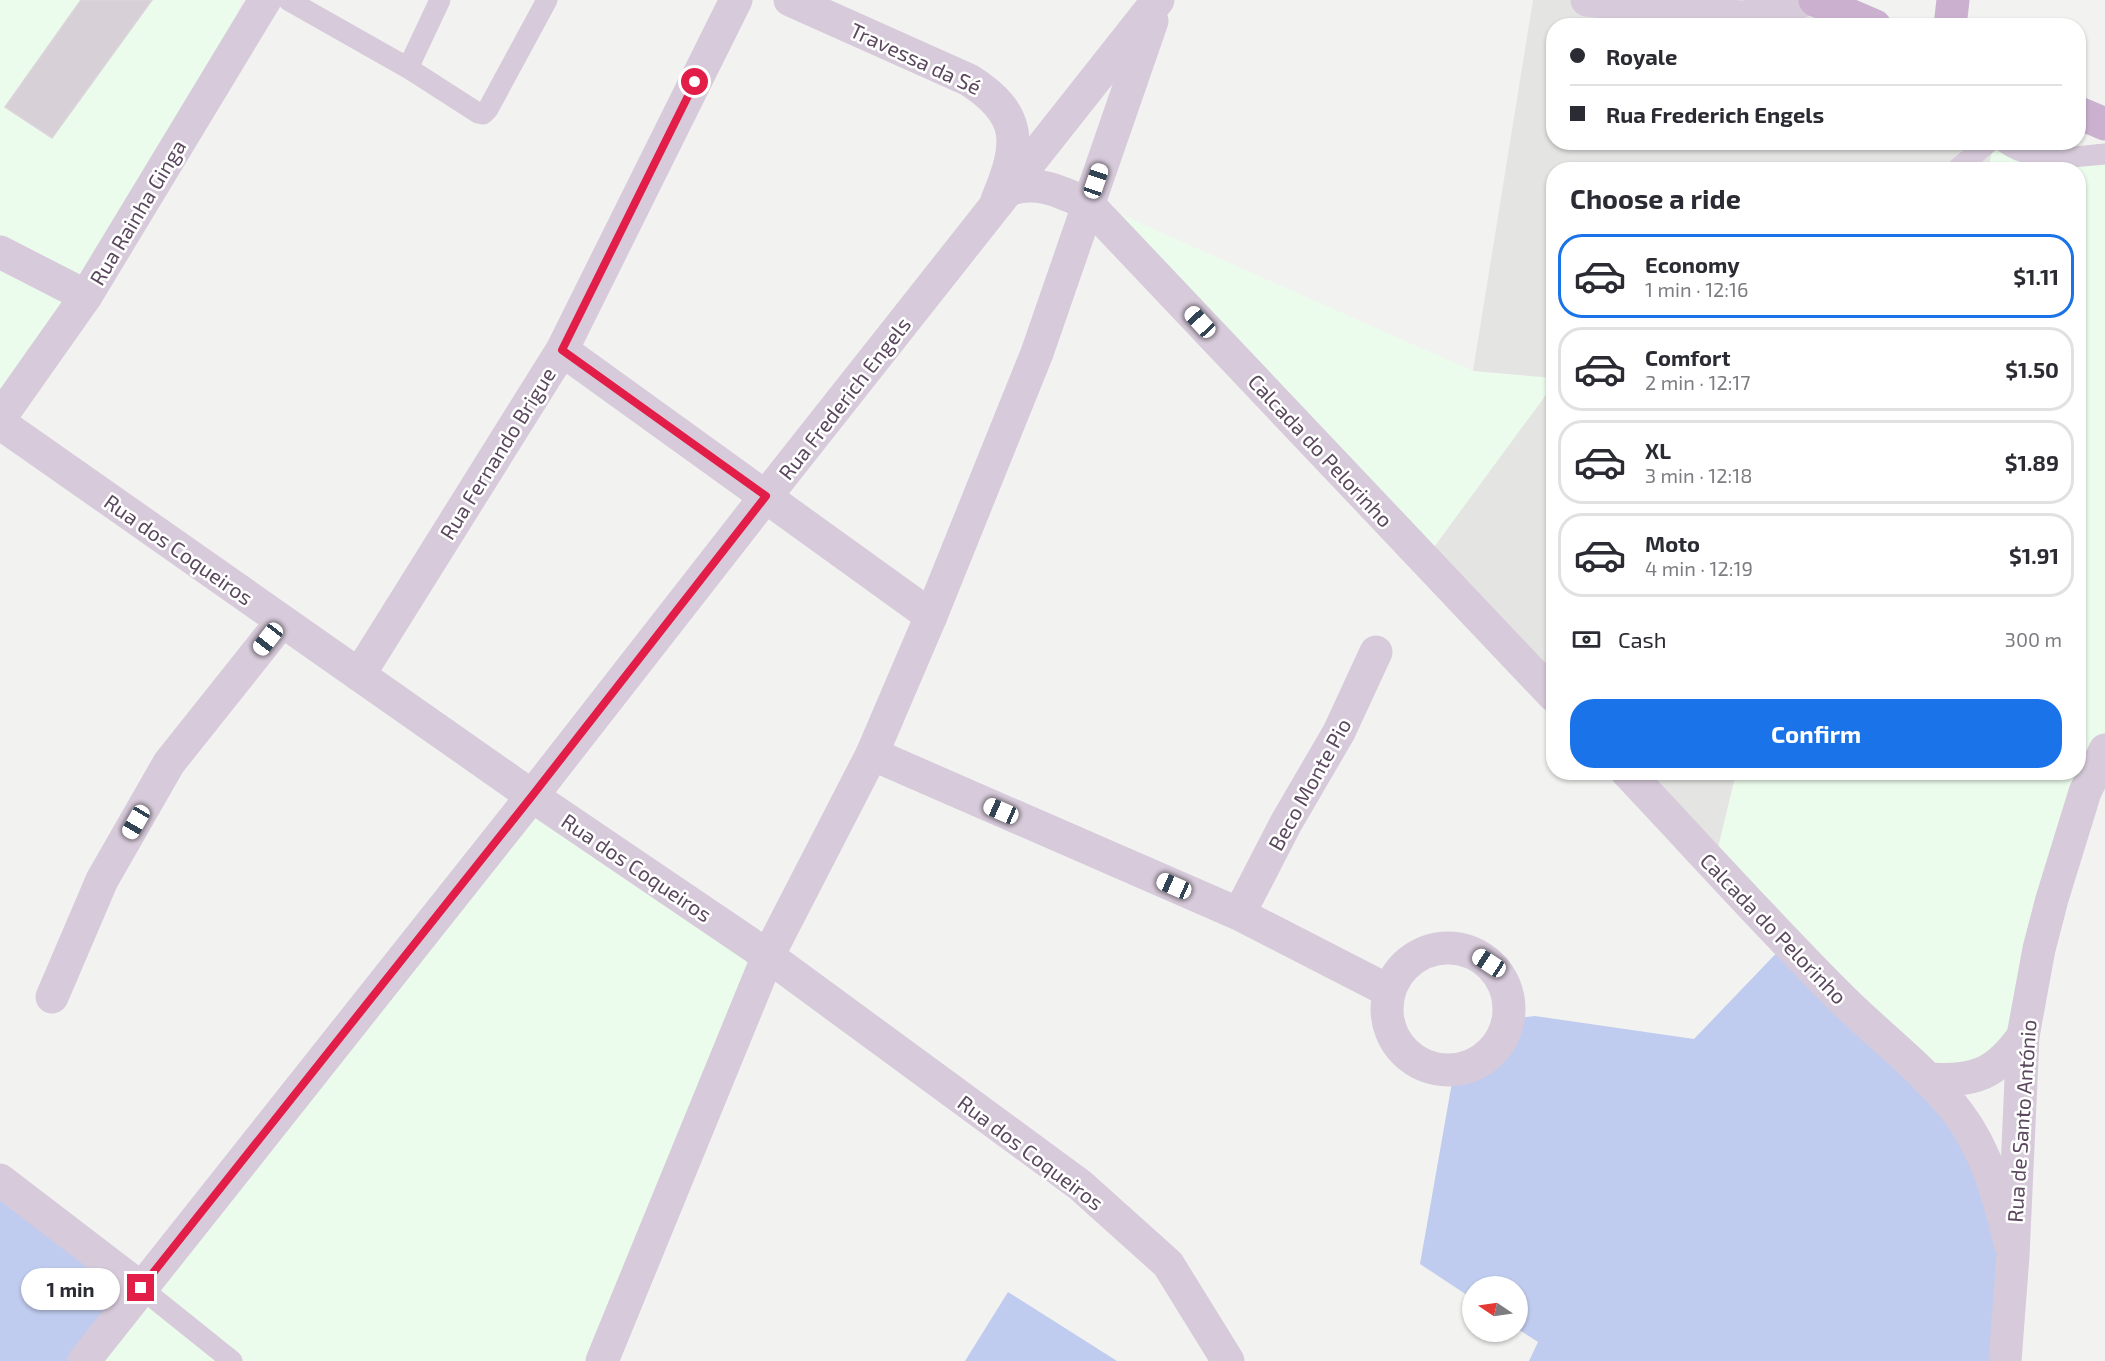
<!DOCTYPE html>
<meta charset="utf-8">
<style>
body{margin:0;font-family:"Exo 2",sans-serif;background:#f2f2f3;color:#2b2b33;height:100vh;display:flex;flex-direction:column;font-size:22px;white-space:nowrap}
*{box-sizing:border-box;margin:0}
p{font-size:20px;color:#7c7c81}
.icon{flex:none;width:33px;height:33px;fill:none;stroke:currentColor;stroke-width:2;stroke-linecap:round;stroke-linejoin:round}
.map{position:relative;flex:1;overflow:hidden}
.panel{position:absolute;left:1546px;top:162px;width:540px;height:618px;display:flex;flex-direction:column;background:#fff;border-radius:24px;box-shadow:0 2px 4px #0004}
.panel>*{flex:none}
.banner{position:absolute;left:1546px;top:18px;width:540px;height:132px;border-radius:24px;box-shadow:0 2px 4px #0004;display:grid;align-content:center;height:132px;padding:0 24px;background:#fff}
.needle{width:39px;rotate:283deg}
.tools{position:absolute;left:1462px;top:1276px;display:grid;gap:12px}
.tools a{display:grid;place-items:center;width:66px;height:66px;border-radius:50%;background:#fff;box-shadow:0 2px 4px #0004;font-size:30px}
.end{position:absolute;width:27px;height:27px;margin:-14px;border:8px solid #e11d48;background:#fff;box-shadow:0 0 0 3px #fff}
.from{border-radius:50%}
.bubble{position:absolute;height:42px;border-radius:21px;background:#fff;box-shadow:0 2px 4px #0004;font-size:20px;font-weight:700;line-height:42px;text-align:center}
.car{position:absolute;width:18px;height:36px;margin:-18px -9px;border-radius:8px;box-shadow:0 0 4px 2px #0007;background:linear-gradient(#fff 24%,#345 0 40%,#fff 0 76%,#345 0 86%,#fff 0)}
.banner b{display:flex;align-items:center;gap:21px;height:57px;font-size:22px}
.banner b+b{border-top:2px solid #e1e1e2}
.banner i{width:15px;height:15px;background:#2b2b33}
ul{padding:0;list-style:none}
li{display:flex;align-items:center;gap:18px;height:84px;margin:0 12px 9px;padding:0 12px;border:3px solid #e1e1e2;border-radius:24px}
li div{flex:1}
li b{display:block;font-size:22px}
li em{font-style:normal;font-weight:700}
li.selected{border-color:#1a73e8}
li>.icon{width:54px;height:54px;stroke-width:1.5}
h2{padding:0 24px;font-size:27px;line-height:72px}
.pay{display:flex;align-items:center;gap:15px;height:66px;padding:0 24px;font-size:22px}
.pay p{margin-inline-start:auto}
.action{display:flex;gap:12px;margin-top:auto;padding:12px 24px}
.action a{flex:1;height:69px;border-radius:24px;background:#1a73e8;color:#fff;font-size:24px;font-weight:700;line-height:69px;text-align:center}
.map>svg:first-child{display:block}
.commercial{fill:#ebfcec}
.education{fill:#e4e4e2}
.green{fill:#c0ccef}
.building{fill:#d7d0d7;stroke:#dcd5db;stroke-width:1.5}
.lines{fill:none;stroke-linecap:round;stroke-linejoin:round}
.service{stroke:#d7cada;stroke-width:21}
.minor{stroke:#d7cada;stroke-width:33}
.tertiary{stroke:#d7cada;stroke-width:33}
.primary{stroke:#cbb1cf;stroke-width:33}
.route{stroke:#e11d48;stroke-width:8}
.labels{text-anchor:middle;dominant-baseline:central;stroke-width:5;stroke-linejoin:round;paint-order:stroke}
.street-label{font-size:21px;fill:#5b485e;stroke:#fff}
</style>
<div class="map">
<svg width="2105" height="1361" viewBox="0 0 2105 1361">
<rect width="100%" height="100%" fill="#f2f3f0"/>
<path class="commercial" d="M0 0H241L223 69 0 418Z
M1994 143 2105 154V754L2023 1036 1948 1081 1714 864 1736 773 2079 772V170L1988 169Z
M1108 209 1473 371 1554 378V384L1426 558Z
M532 796 768 956 596 1361H84Z"/>
<path class="education" d="M1533 0H1587L1740 17 1805 0 1875 25 1554 26V142L1994 143 1988 169 1554 170V378L1473 371Z
M1554 384V694L1426 558Z
M1627 773H1736L1714 864Z"/>
<path class="green" d="M1787 942 1927 1079 2000 1200 2005 1361H1529L1538 1342 1518 1329V1287H1473V1299L1420 1264 1454 1071C1492 1061 1492 1051 1509 1019L1535 1016 1694 1039Z
M0 1181 139 1288 83 1361H0Z
M1008 1292 1117 1361H965Z"/>
<path class="building" d="M81 0H152L52 138 5 107Z"/>
<g class="lines">
<path class="service" d="M288 0 408 68 478 113 483 114 488 109 547 0
M408 68 440 0
M2004 142C2034 164 2071 157 2105 154
M1956 170 1989 142
M141 1288 232 1361"/>
<path class="minor" d="M790 0 969 80C1024 115 1020 145 997 200
M1587 0 1740 17 1768 15 1805 0
M1008 190C1037 179 1061 192 1088 204L1554 696
M0 252 86 296
M562 350 931 616
M0 423 532 796 768 956 1080 1185 1168 1264 1228 1361
M359 675 562 350 736 0
M872 754 1239 914 1389 991
M1627 772C1697 846 1765 922 1837 994 1876 1034 1924 1068 1958 1113 1987 1151 1999 1197 2010 1243
M1239 914 1286 823 1339 732 1376 652
M1387 1009a61 61 0 1 1 122 0a61 61 0 1 1-122 0Z
M52 997 102 880 169 763 282 621
M1927 1079C1974 1082 1995 1075 2023 1036
M0 1180 141 1288"/>
<path class="tertiary" d="M0 418 86 296 265 0
M84 1361 532 796 766 496 1158 0
M602 1361 768 956 872 754 931 616 1037 353 1152 21
M2005 1361 2013 1256 2023 1036 2039 949 2052 899 2085 792 2105 750"/>
<path class="primary" d="M1815 0 1875 26
M1950 26 1953 0
M2079 113 2105 124"/>
</g>
<g class="lines">
<path class="route" d="M141 1288 532 796 766 496 562 350 695 82"/>
</g>
<g class="labels">
<g class="street-label">
<text transform="translate(916 58) rotate(25)">Travessa da Sé</text>
<text transform="translate(137 212) rotate(-59)">Rua Rainha Ginga</text>
<text transform="translate(844 398) rotate(-52)">Rua Frederich Engels</text>
<text transform="translate(1321 450) rotate(47)">Calcada do Pelorinho</text>
<text transform="translate(497 453) rotate(-58)">Rua Fernando Brigue</text>
<text transform="translate(179 549) rotate(35)">Rua dos Coqueiros</text>
<text transform="translate(1309 784) rotate(-61)">Beco Monte Pio</text>
<text transform="translate(637 867) rotate(34)">Rua dos Coqueiros</text>
<text transform="translate(1774 928) rotate(46)">Calcada do Pelorinho</text>
<text transform="translate(2021 1121) rotate(-86)">Rua de Santo António</text>
<text transform="translate(1031 1152) rotate(37)">Rua dos Coqueiros</text>
</g>
</g>
</svg>
<div class="tools">
<a><svg class="needle" viewBox="-14 -14 28 28"><path d="M0-13l5 13h-10z" fill="#e53935"/><path d="M0 13l5-13h-10z" fill="#7c7c81"/></svg></a>
</div>
<i class="end from" style="left:695px;top:82px"></i>
<i class="end" style="left:141px;top:1288px"></i>
<div class="bubble" style="left:21px;top:1268px;width:99px">1 min</div>
<i class="car" style="left:1096px;top:181px;rotate:19deg"></i>
<i class="car" style="left:1200px;top:322px;rotate:317deg"></i>
<i class="car" style="left:268px;top:639px;rotate:218deg"></i>
<i class="car" style="left:1001px;top:811px;rotate:294deg"></i>
<i class="car" style="left:136px;top:822px;rotate:210deg"></i>
<i class="car" style="left:1174px;top:886px;rotate:294deg"></i>
<i class="car" style="left:1489px;top:963px;rotate:303deg"></i>
<div class="banner">
<b><i class="from"></i>Royale</b>
<b><i></i>Rua Frederich Engels</b>
</div>
<section class="panel">
<h2>Choose a ride</h2>
<ul>
<li class="selected"><svg class="icon" aria-label="car" viewBox="0 0 24 24"><path d="M5 17H2v-5l4-1 3-4h7l3 4 3 1v5h-3M9 17h6M6 11h13"/><circle cx="7" cy="17" r="2"/><circle cx="17" cy="17" r="2"/></svg><div><b>Economy</b><p>1 min · 12:16</p></div><em>$1.11</em></li>
<li><svg class="icon" aria-label="car" viewBox="0 0 24 24"><path d="M5 17H2v-5l4-1 3-4h7l3 4 3 1v5h-3M9 17h6M6 11h13"/><circle cx="7" cy="17" r="2"/><circle cx="17" cy="17" r="2"/></svg><div><b>Comfort</b><p>2 min · 12:17</p></div><em>$1.50</em></li>
<li><svg class="icon" aria-label="car" viewBox="0 0 24 24"><path d="M5 17H2v-5l4-1 3-4h7l3 4 3 1v5h-3M9 17h6M6 11h13"/><circle cx="7" cy="17" r="2"/><circle cx="17" cy="17" r="2"/></svg><div><b>XL</b><p>3 min · 12:18</p></div><em>$1.89</em></li>
<li><svg class="icon" aria-label="car" viewBox="0 0 24 24"><path d="M5 17H2v-5l4-1 3-4h7l3 4 3 1v5h-3M9 17h6M6 11h13"/><circle cx="7" cy="17" r="2"/><circle cx="17" cy="17" r="2"/></svg><div><b>Moto</b><p>4 min · 12:19</p></div><em>$1.91</em></li>
</ul>
<div class="pay"><svg class="icon" aria-label="cash" viewBox="0 0 24 24"><path d="M3 7h18v10H3z"/><circle cx="12" cy="12" r="2"/></svg>Cash<p>300 m</p></div>
<div class="action"><a>Confirm</a></div>
</section>
</div>
